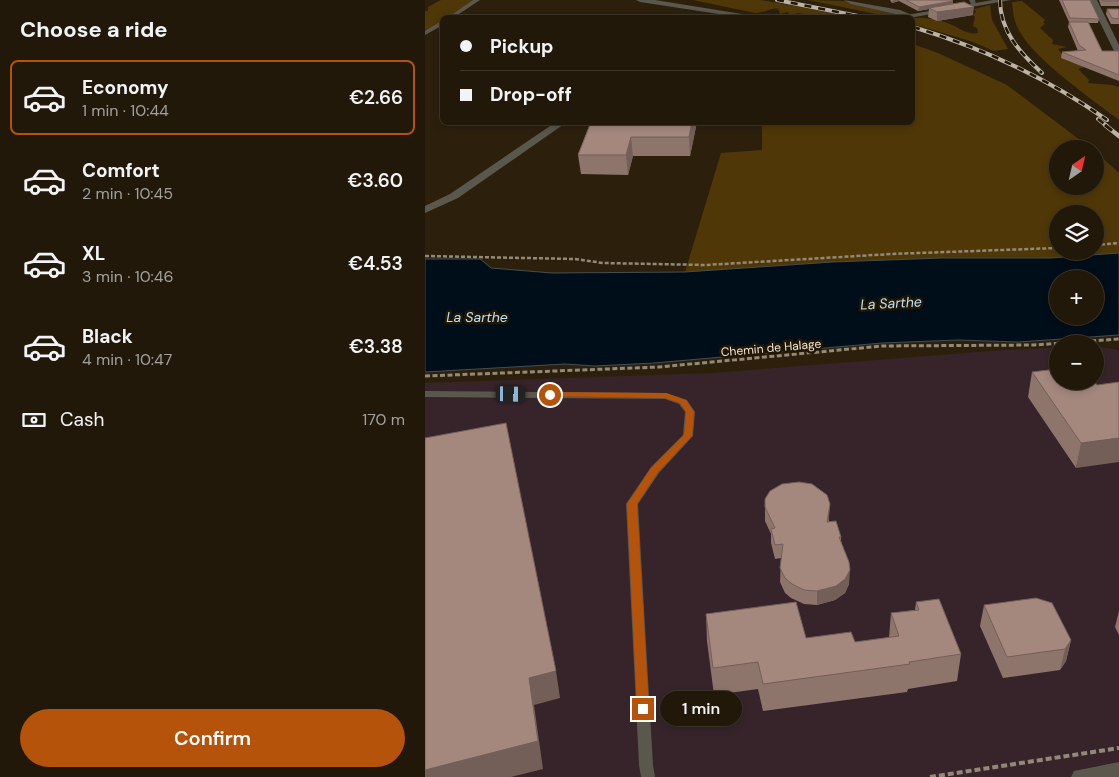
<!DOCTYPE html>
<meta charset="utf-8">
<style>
body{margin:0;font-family:"DM Sans",sans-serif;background:#292113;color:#f1f3f6;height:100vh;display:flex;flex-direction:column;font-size:19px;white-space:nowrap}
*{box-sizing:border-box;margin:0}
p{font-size:16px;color:#a2a09c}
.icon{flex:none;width:28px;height:28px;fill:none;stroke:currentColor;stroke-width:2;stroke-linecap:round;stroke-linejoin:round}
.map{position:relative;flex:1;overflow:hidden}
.details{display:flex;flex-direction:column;background:#21180a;width:425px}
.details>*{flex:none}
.hud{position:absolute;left:15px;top:15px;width:475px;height:110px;border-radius:8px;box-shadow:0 2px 8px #0003,0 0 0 1px #3e372b;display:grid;align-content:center;height:110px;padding:0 20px;background:#21180a}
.needle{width:32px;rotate:34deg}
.buttons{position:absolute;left:624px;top:140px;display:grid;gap:10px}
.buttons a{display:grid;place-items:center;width:55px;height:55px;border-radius:50%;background:#21180a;box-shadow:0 2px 8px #0003,0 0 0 1px #3e372b;font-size:25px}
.end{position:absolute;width:22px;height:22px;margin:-11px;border:6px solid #b45309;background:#fff;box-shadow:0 0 0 2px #fff}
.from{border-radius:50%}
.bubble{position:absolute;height:35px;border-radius:18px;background:#21180a;box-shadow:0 2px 8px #0003,0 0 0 1px #3e372b;font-size:16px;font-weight:600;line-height:35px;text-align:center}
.car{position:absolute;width:15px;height:30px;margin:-15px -8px;border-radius:6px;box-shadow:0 0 4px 1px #0007;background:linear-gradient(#222 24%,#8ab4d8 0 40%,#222 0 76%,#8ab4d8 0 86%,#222 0)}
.hud b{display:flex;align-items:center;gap:18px;height:48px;font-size:19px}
.hud b+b{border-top:1px solid #3e372b}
.hud i{width:12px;height:12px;background:#f1f3f6}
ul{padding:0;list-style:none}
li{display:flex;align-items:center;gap:15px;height:75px;margin:0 10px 8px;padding:0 10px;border:2px solid transparent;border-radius:8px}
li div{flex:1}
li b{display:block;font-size:19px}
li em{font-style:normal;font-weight:600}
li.active{border-color:#b45309}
li>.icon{width:45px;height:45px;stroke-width:1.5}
h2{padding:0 20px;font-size:22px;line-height:60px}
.pay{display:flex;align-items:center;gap:12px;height:55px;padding:0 20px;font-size:19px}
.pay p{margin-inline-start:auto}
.primary-button{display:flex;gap:10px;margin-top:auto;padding:10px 20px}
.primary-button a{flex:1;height:58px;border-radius:30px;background:#b45309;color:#fff;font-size:20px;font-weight:600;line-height:58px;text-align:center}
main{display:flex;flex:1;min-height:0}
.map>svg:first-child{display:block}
.industrial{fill:#36242a}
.green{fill:#4f3707;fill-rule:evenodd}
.water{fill:#000e19;stroke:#474e52;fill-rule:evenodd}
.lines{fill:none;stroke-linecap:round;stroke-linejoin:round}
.path-far2{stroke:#938979;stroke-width:2.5;stroke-dasharray:4 2;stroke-linecap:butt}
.path-far1{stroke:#938979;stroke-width:3;stroke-dasharray:5 2.5;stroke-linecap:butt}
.path{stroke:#938979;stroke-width:4;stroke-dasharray:6 3;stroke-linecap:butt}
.service{fill:#5a574d;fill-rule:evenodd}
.minor{fill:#5a574d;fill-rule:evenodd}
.rail-far1-casing{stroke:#bcb3a6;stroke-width:4}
.rail-casing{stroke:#bcb3a6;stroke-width:4.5}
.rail-far1{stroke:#221704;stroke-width:2.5;stroke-dasharray:7;stroke-linecap:butt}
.rail{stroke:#221704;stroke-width:3;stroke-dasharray:9;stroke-linecap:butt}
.wall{fill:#8d756c}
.shaded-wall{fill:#735f58}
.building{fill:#a4887e;stroke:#735f58}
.route{fill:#b45309}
.labels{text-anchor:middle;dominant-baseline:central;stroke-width:5;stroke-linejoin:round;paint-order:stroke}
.street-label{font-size:12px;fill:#ece4d8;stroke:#221704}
.water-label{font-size:14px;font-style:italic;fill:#bae0f6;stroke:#221704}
</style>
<main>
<section class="details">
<h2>Choose a ride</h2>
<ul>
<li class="active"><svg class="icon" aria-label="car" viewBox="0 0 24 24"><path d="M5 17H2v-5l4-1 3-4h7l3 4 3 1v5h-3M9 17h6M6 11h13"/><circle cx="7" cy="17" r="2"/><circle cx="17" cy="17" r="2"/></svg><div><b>Economy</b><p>1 min · 10:44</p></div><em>€2.66</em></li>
<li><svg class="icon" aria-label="car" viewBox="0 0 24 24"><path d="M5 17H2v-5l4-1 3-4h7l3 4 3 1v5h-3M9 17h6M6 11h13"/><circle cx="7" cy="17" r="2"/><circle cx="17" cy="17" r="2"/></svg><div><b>Comfort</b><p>2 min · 10:45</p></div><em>€3.60</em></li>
<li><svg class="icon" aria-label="car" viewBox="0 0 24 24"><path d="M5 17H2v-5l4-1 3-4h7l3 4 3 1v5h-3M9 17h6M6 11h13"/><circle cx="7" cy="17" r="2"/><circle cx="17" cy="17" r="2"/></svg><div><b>XL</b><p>3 min · 10:46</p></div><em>€4.53</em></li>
<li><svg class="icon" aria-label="car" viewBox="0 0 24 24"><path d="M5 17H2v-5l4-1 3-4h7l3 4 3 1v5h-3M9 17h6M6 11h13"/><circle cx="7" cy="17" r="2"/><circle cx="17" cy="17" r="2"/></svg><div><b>Black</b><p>4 min · 10:47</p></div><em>€3.38</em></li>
</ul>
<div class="pay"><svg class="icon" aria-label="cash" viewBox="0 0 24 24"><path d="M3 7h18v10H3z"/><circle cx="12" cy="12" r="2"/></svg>Cash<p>170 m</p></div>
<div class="primary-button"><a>Confirm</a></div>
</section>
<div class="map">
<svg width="694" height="777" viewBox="0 0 694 777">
<rect width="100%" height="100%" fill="#2c200d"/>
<path class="industrial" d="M670 346 694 350V777H0V383L287 373 579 350 632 348V381H670Z"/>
<path class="green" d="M16 0H52L24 17 18 18 17 22 0 33V11H3V7Z
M268 0H336L432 17H388L387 15 373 13 364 16 363 12 355 14 354 10 349 9 356 8C346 7 340 13 330 13Z
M383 0 422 1 480 14 461 16Z
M597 1 620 20 618 22 620 24 615 28 628 40 627 44 642 47 633 49 636 53 660 67 653 69 664 80 663 83 687 85 694 87V120C667 99 611 61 595 32 589 23 588 12 587 2Z
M565 5 567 20 583 49 569 51 548 42 488 24V18C500 17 515 19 527 25 536 29 543 35 553 33L552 28 548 26 550 17 548 15 551 12 549 9Z
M488 44 513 53 582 85 667 149H632V186H670V151L694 173V253L626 258H517L408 262 260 272 296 153 337 150V123L488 122ZM632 214H670V251H632Z"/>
<path class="water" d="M694 253V335L593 342 533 340 457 343 229 363 170 366 140 364 0 372V259H55L66 268 127 273 260 272 408 262 517 258H626ZM632 279H670V316H632Z"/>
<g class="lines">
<path class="path-far2" d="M670 245 694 243
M0 256 150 259 178 263 281 265 466 254 632 248"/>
<path class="path-far1" d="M0 376 234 367 457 346 609 345 694 339"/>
<path class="path" d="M505 777 694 748"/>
<path class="service" d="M48 0H55L28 18H22Z
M419 0 475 10 487 15 484 17 426 4Z
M544 0H550L551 6H547Z
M18 20V25L0 35V31Z
M0 391 241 393 262 400 270 412 268 436 234 473 213 504 228 765 230 777H216L214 765 201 504 226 467 258 435 260 412 254 404 240 399 0 397Z"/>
<path class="minor" d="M211 0H230L342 18H320L215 2Z
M568 0H586L484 18H464Z
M664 0H672L694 45V55L690 53Z
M131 122H142L33 198 0 213V206L25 194Z
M694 762V777H646L649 771Z"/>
<g class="rail-far1-casing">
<path id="rail-far1" d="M352 0 443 18
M575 0C575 31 595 53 617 73
M488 27C558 48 622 78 682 120
M673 119 682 126"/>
</g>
<g class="rail-casing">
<path id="rail" d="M680 125 694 136"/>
</g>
<use href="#rail-far1" class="rail-far1"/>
<use href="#rail" class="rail"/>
</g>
<path class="wall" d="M465 0H527L528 1V4L548 15 512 21 503 17 504 9 493 11 474 1 467 3Z
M634 0H665L674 19 673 23H664L677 51H694V81L636 58 637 52 653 51 643 27 644 22Z
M674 0H694V6H676Z
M682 9H694V24H686L681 14Z
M166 122H272L265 156H208L203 175 156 174 153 155Z
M607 372 672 385 651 468 603 397Z
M340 499 404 518V522L416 537V541L424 584 420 593 410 600 392 605 379 604 366 598 360 593 355 582 356 558 350 559 346 543V534L340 521Z
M491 602 536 654 532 681 483 689 482 692 338 711 333 689 289 695 282 641 281 614 381 638 430 642 464 638 466 613 490 610Z
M559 605 646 640 641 661 635 670 578 678 555 626Z
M694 611V635L690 627Z"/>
<path class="shaded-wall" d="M468 0H474V1L467 3Z
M528 1V5L504 8V9L493 11 494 7Z
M549 7 548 15 512 21V12Z
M267 122H272L265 156 264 137Z
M206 137 208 156 203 175 201 155Z
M694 438V462L651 468 656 443Z
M405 504 404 518 402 536V522Z
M425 570 424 584 420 593 410 600 392 605V591Z
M646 640 641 661 635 670 640 649Z
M131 671 135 698 109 705 118 769 86 777H0V770L104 678Z"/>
<path class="building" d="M481 0H527L528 1 494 7Z
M637 0H665L674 19 645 18Z
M677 0H694V1H677Z
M539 2 549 7 512 12 504 8Z
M682 9H694V19L687 18Z
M644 22H663L677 51H694V75L637 52 661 50 654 45Z
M166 122H267L264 137H206L201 155H153Z
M632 369V381H669L672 385 694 382V438L656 443 607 372Z
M81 423 131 671 104 678 113 741 0 770V438Z
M374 482 387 484 402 495 405 504 402 522 411 521 416 537H414L424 562 425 570 420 579 411 586 392 591 379 590 367 584 360 578 355 568 358 544 350 545 346 529 350 528 340 507V499L345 491 357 484Z
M611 598 627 603 646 640 640 649 582 657 559 605Z
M514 599 536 654 484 662 485 664 338 684 333 662 288 668 281 614 371 602 381 638 426 632 430 642 474 636 466 613 494 610 491 602Z"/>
<path class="route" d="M125 392 241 393 261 400 269 412 267 436 233 472 212 504 224 709 218 714 212 709 202 504 226 468 259 435 261 412 255 403 240 398 122 396 121 395Z"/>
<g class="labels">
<g class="street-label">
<text transform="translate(346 348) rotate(-5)">Chemin de Halage</text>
</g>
<g class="water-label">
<text transform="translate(466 303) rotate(-3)">La Sarthe</text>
<text x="52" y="317">La Sarthe</text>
</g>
</g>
</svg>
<div class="buttons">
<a><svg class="needle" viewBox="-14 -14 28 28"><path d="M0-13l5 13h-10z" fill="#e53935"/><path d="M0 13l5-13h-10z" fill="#a2a09c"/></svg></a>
<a><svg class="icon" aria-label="layers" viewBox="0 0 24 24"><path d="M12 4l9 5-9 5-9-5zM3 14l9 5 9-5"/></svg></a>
<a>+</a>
<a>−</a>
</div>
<i class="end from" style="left:125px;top:395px"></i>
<i class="end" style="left:218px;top:709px"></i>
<div class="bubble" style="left:235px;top:691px;width:82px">1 min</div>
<i class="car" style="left:86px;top:394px;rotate:91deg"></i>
<div class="hud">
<b><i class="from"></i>Pickup</b>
<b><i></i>Drop-off</b>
</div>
</div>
</main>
